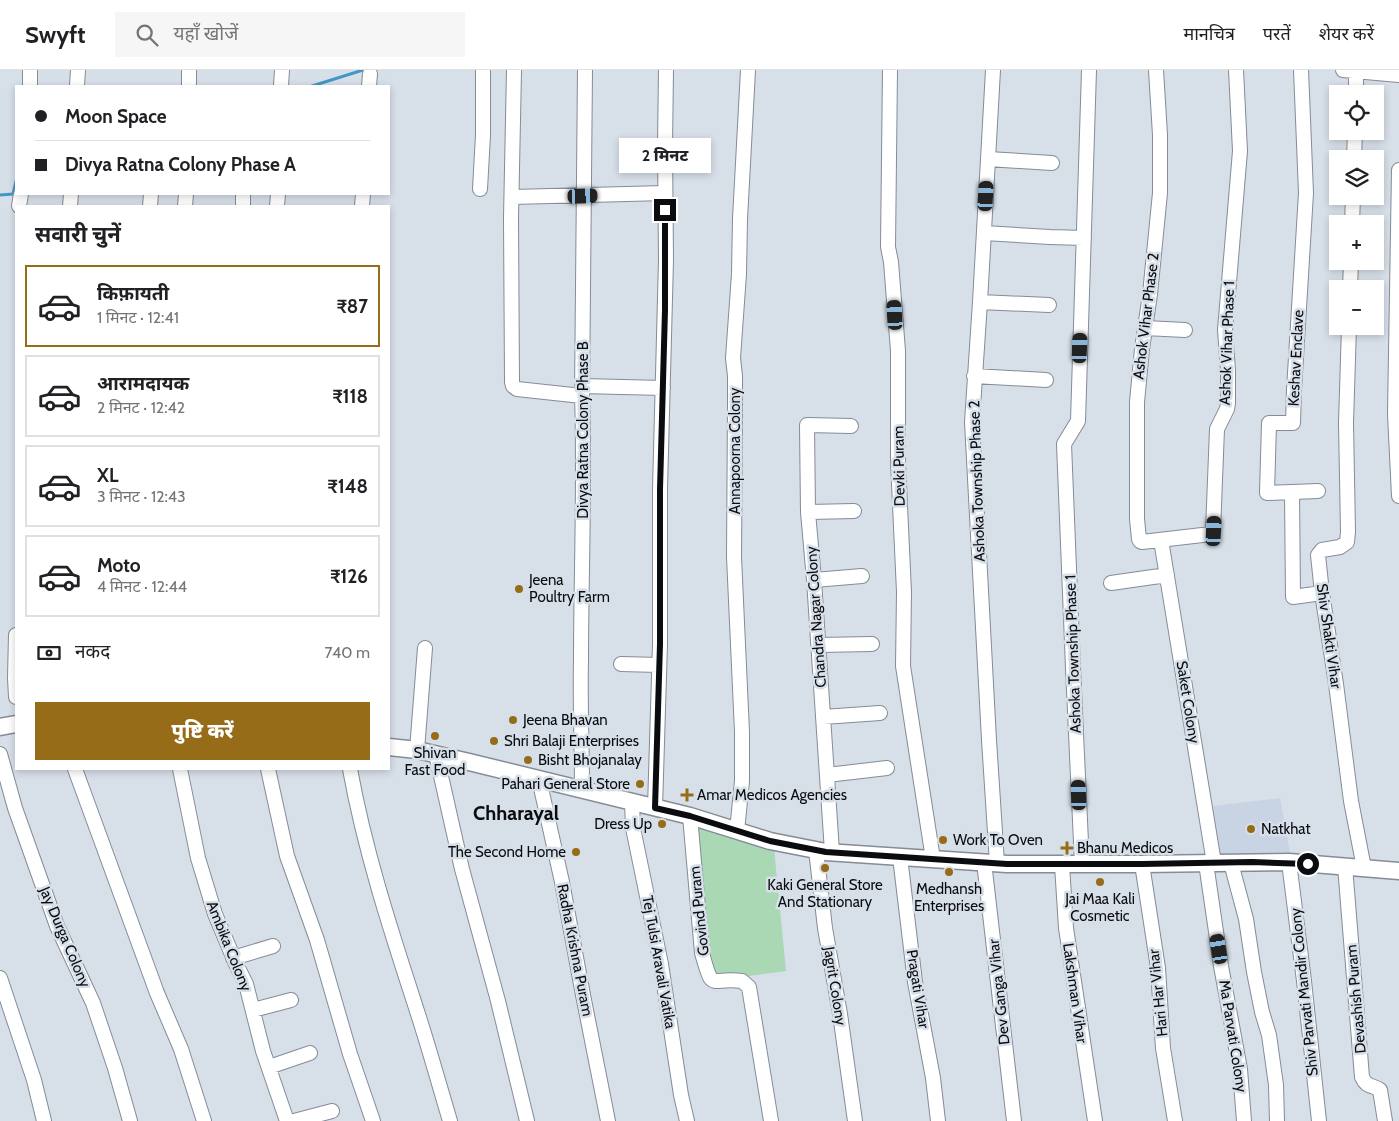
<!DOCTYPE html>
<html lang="hi">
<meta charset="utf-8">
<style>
body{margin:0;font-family:Cabin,"Noto Sans Devanagari",sans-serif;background:#f6f6f6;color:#202124;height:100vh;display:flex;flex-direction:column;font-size:19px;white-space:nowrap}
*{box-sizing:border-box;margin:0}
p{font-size:16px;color:#757577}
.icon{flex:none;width:28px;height:28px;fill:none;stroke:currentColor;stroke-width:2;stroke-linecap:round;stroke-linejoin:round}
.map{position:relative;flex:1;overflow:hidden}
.sheet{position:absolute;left:15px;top:135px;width:375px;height:565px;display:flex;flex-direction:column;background:#fff;border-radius:0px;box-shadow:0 2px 8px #0003}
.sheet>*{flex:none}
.guide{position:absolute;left:15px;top:15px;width:375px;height:110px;border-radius:0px;box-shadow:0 2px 8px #0003;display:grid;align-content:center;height:110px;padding:0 20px;background:#fff}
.fabs{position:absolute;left:1329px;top:15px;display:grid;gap:10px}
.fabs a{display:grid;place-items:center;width:55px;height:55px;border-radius:0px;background:#fff;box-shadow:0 2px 8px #0003;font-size:25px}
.end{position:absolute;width:22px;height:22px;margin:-11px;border:6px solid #0a0c10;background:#fff;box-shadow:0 0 0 2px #fff}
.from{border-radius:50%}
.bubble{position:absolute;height:35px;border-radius:0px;background:#fff;box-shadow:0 2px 8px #0003;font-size:16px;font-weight:800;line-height:35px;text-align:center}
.car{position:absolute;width:15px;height:30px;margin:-15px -8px;border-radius:6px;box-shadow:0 0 4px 1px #0007;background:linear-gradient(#222 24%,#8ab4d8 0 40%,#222 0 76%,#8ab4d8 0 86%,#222 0)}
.guide b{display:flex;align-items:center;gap:18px;height:48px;font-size:19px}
.guide b+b{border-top:1px solid #e0e0e0}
.guide i{width:12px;height:12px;background:#202124}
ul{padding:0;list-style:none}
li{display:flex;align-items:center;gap:15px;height:82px;margin:0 10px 8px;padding:0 10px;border:2px solid #e0e0e0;border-radius:0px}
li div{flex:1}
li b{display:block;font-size:19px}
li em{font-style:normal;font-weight:800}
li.current{border-color:#966c18}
li>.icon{width:45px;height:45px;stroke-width:1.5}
h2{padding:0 20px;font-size:22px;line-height:60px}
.pay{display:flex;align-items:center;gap:12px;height:55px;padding:0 20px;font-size:19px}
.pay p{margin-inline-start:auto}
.cta{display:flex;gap:10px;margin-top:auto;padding:10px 20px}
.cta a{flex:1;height:58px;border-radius:0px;background:#966c18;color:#fff;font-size:20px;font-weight:800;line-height:58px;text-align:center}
header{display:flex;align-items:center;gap:30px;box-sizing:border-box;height:70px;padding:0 25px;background:#fff;border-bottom:1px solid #e0e0e0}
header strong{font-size:24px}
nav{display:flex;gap:28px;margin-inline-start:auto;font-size:18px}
.search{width:350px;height:45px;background:#f6f6f6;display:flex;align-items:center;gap:12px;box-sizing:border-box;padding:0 18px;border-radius:0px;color:#757577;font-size:19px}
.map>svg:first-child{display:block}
.built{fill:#c8d4e4}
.green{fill:#aad8b5}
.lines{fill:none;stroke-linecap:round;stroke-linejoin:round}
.stream{stroke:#4297c9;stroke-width:3}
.minor-casing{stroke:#858c95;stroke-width:16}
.major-casing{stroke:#858c95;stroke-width:19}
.minor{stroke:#fff;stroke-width:14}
.major{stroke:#fff;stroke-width:16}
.route{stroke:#0a0c10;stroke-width:6}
.poi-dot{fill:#966c18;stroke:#d7dfe9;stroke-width:2}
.labels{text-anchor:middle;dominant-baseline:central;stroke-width:5;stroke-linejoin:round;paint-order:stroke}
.street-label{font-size:15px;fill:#0a0c10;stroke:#d7dfe9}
.poi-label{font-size:15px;fill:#0a0c10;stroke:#d7dfe9;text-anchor:start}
.district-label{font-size:20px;font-weight:bold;fill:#0a0c10;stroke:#d7dfe9}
</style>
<header>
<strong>Swyft</strong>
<div class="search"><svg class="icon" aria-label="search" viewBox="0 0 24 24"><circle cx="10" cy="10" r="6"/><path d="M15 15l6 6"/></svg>यहाँ खोजें</div>
<nav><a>मानचित्र</a><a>परतें</a><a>शेयर करें</a></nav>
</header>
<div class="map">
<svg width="1399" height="1051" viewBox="0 0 1399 1051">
<rect width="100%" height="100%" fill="#d7dfe9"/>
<path class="built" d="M1280 728 1290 782 1218 785 1213 736Z"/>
<path class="green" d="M695 755 774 778 786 901 749 906 712 907 703 860Z"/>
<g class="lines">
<path class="stream" d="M312 16 363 0
M0 125 13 124 16 111"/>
<g class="minor-casing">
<path id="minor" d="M189 0V16
M514 0 511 148 512 312 513 316 517 319 582 326
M890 0 888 177 891 192 898 281V392L904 522 903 596 933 789
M993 0 980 232 972 352 989 670 997 793
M1156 0 1160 65V123L1150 224 1142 279 1137 332V449L1139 469 1140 471 1142 472 1211 464 1213 461 1217 359 1227 339 1228 333V300L1225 260 1240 81 1236 0
M1301 0 1306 123 1294 320 1293 353H1269L1267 423 1292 422 1293 527 1322 523
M1343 0 1399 5
M30 16V0
M77 16 78 0
M281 16 282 0
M369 16 370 4
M1356 24V1
M988 89 1052 93
M1354 89 1355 61
M1399 100 1395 344 1399 426
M480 119 483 65V0
M512 127 665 123
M19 136 21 124
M70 136 71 124
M150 136 151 124
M185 136 186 124
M243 136V124
M277 136 278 124
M362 136 363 124
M1352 154 1353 126
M984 163 1050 167 1084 168
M1350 219 1351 191
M980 232 1049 235
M1349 256 1346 353 1348 462 1347 472 1340 477 1322 480 1318 485 1322 523 1336 614 1351 731 1364 798
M1145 258 1185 260
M974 306 1046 310
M582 316 663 318
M1292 422 1318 421
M808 442 854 441
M1161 470 1214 793
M814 510 862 506
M1111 513 1167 505
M16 565 15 608 16 627
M819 575 872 574
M621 594 659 595
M823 647 880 643
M417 680 425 578
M0 684 15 738 57 856 93 933 115 998 130 1051
M436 684 462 799 498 931 527 1051
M75 699 157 923 181 979 204 1051
M180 699 198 788 215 844 236 894 246 914 263 981 287 1051
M268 699 287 786 317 870 350 984 373 1051
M350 699C365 782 391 861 417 941 429 978 439 1014 450 1051
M827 705 887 698
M539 709 562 812 583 925 608 1051
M582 720C582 677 580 634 581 591 581 503 585 415 582 326L585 0
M632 732 633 758 661 894 681 1025 687 1051
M655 738 660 574V419L666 190 665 75 666 0
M690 746 702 883C713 923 709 907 742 911L749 917 771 1051
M737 761 742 711V662L734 487 735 335V306L733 288 739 204 740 149 748 0
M816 780 825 858 840 944 855 1051
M832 782 814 510 808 442 807 355 851 356
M900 787 915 912 933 1008 938 1051
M984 792 1014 1051
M1289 792 1304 911 1319 1051
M1206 793 1221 896 1240 999 1244 1051
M1231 793 1246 849 1254 902 1262 942 1269 965 1276 1015 1277 1051
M1082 794 1073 598 1064 374 1078 351 1089 0
M1142 794 1158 898 1163 978 1175 1051
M1062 795 1066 858 1095 1051
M1345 796 1362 1007C1367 1018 1371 1014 1380 1020L1385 1051
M233 888 273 876
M0 908 34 1010 44 1051
M253 940 291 930
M269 997 310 983
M294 1051 332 1041"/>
</g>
<g class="major-casing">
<path id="major" d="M0 657 16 654
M389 677 417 680 469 692 690 746 770 771 826 782 1007 794H1142L1289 792 1399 801"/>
</g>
<use href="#minor" class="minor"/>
<use href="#major" class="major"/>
</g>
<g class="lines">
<path class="route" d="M665 140V240L660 419V574L655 738 690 746 770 771 826 782 1007 794H1142L1252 792 1308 794"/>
</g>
<g class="poi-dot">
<circle cx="519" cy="519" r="5"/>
<circle cx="513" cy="650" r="5"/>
<circle cx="435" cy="666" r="5"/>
<circle cx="494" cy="671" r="5"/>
<circle cx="528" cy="690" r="5"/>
<circle cx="640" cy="714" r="5"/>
<path d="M684.5 717.5h5v5h5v5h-5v5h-5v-5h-5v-5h5z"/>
<circle cx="662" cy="754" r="5"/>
<circle cx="1251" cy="759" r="5"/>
<circle cx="943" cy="770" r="5"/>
<path d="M1064.5 770.5h5v5h5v5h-5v5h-5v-5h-5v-5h5z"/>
<circle cx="576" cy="782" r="5"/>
<circle cx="825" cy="798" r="5"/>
<circle cx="949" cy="802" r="5"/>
<circle cx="1100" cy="812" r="5"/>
</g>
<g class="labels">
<g class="street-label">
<text transform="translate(1146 246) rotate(-83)">Ashok Vihar Phase 2</text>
<text transform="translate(1227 273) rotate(-88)">Ashok Vihar Phase 1</text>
<text transform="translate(1296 288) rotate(-87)">Keshav Enclave</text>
<text transform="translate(583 360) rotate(-90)">Divya Ratna Colony Phase B</text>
<text transform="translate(735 381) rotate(-90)">Annapoorna Colony</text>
<text transform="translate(899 396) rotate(-91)">Devki Puram</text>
<text transform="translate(977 411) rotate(-92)">Ashoka Township Phase 2</text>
<text transform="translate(816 547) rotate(-94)">Chandra Nagar Colony</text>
<text transform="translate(1329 566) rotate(82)">Shiv Shakti Vihar</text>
<text transform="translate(1073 584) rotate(-92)">Ashoka Township Phase 1</text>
<text transform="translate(1188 632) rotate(81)">Saket Colony</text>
<text transform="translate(699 841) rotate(-96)">Govind Puram</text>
<text transform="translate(65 867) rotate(67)">Jay Durga Colony</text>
<text transform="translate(229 876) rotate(68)">Ambika Colony</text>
<text transform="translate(575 880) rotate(79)">Radha Krishna Puram</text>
<text transform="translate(659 892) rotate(80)">Tej Tulsi Aravali Vatika</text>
<text transform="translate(835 916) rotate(81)">Jagrit Colony</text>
<text transform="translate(918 919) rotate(81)">Pragati Vihar</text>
<text transform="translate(999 922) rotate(-96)">Dev Ganga Vihar</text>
<text transform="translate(1304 922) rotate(-96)">Shiv Parvati Mandir Colony</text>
<text transform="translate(1075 923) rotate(82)">Lakshman Vihar</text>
<text transform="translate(1158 923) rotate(-96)">Hari Har Vihar</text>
<text transform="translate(1356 929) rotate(-95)">Devashish Puram</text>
<text transform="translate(1233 966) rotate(81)">Ma Parvati Colony</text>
</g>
<g class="poi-label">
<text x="529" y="510">Jeena<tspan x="529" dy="17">Poultry Farm</tspan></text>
<text x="523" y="650">Jeena Bhavan</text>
<text x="504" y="671">Shri Balaji Enterprises</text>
<text x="435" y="683" text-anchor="middle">Shivan<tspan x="435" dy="17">Fast Food</tspan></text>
<text x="538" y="690">Bisht Bhojanalay</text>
<text x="630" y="714" text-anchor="end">Pahari General Store</text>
<text x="697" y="725">Amar Medicos Agencies</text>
<text x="652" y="754" text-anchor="end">Dress Up</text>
<text x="1261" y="759">Natkhat</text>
<text x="953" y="770">Work To Oven</text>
<text x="1077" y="778">Bhanu Medicos</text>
<text x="566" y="782" text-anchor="end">The Second Home</text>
<text x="825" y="815" text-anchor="middle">Kaki General Store<tspan x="825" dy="17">And Stationary</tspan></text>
<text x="949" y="819" text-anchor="middle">Medhansh<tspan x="949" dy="17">Enterprises</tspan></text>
<text x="1100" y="829" text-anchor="middle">Jai Maa Kali<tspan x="1100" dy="17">Cosmetic</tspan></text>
</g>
<g class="district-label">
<text x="516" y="743">Chharayal</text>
</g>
</g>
</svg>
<div class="fabs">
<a><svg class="icon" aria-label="locate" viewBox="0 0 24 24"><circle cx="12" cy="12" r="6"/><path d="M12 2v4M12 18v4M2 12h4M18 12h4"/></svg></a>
<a><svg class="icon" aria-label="layers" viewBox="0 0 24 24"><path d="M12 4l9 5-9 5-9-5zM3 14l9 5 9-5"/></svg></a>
<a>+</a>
<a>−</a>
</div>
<i class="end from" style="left:1308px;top:794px"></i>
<i class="end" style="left:665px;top:140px"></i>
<div class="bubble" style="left:619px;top:68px;width:92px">2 मिनट</div>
<i class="car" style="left:583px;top:126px;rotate:88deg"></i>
<i class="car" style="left:986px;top:126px;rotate:3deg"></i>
<i class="car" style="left:895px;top:245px;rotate:356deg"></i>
<i class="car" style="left:1080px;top:278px;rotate:2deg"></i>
<i class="car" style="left:1214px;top:461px;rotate:3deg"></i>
<i class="car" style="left:1079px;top:725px;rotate:358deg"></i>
<i class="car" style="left:1219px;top:879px;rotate:351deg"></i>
<div class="guide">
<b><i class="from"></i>Moon Space</b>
<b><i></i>Divya Ratna Colony Phase A</b>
</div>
<section class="sheet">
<h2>सवारी चुनें</h2>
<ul>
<li class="current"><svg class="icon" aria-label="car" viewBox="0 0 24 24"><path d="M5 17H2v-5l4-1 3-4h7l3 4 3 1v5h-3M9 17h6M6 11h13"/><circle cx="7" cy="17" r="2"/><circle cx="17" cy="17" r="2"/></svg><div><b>किफ़ायती</b><p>1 मिनट · 12:41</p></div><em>₹87</em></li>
<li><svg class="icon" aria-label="car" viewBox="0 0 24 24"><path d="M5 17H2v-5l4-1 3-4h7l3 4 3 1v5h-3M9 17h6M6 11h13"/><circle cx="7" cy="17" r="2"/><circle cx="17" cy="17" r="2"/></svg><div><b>आरामदायक</b><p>2 मिनट · 12:42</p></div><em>₹118</em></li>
<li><svg class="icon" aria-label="car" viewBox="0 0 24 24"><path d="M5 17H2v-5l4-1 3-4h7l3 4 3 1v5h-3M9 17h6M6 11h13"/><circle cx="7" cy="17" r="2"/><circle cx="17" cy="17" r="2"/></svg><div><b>XL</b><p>3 मिनट · 12:43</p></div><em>₹148</em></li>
<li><svg class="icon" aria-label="car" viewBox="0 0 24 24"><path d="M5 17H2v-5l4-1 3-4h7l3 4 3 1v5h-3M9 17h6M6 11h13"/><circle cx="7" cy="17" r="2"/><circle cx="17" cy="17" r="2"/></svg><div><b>Moto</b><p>4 मिनट · 12:44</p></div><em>₹126</em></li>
</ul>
<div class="pay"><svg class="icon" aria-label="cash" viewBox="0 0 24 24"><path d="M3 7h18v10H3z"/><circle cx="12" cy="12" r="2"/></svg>नकद<p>740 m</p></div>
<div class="cta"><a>पुष्टि करें</a></div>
</section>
</div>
